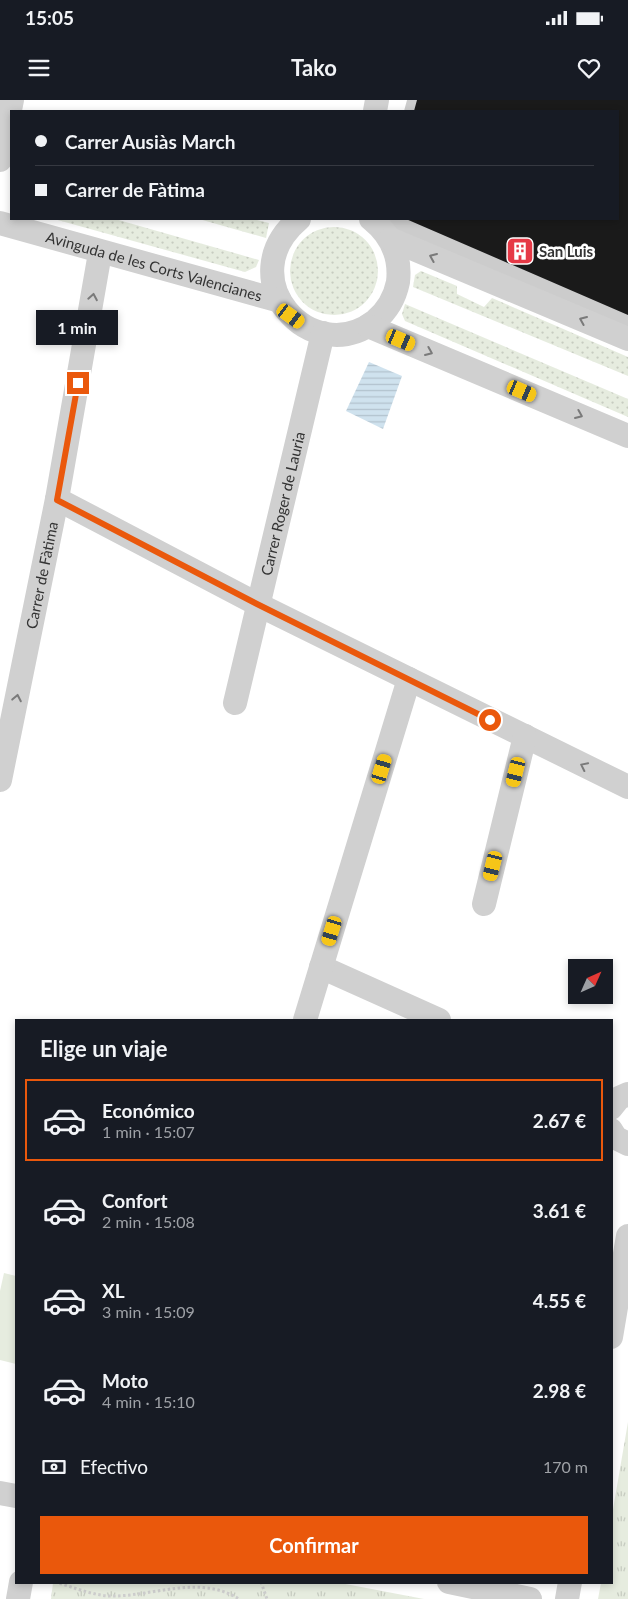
<!DOCTYPE html>
<html lang="es">
<meta charset="utf-8">
<style>
body{margin:0;font-family:Lato,sans-serif;background:#20242c;color:#f1f3f6;height:100vh;display:flex;flex-direction:column;font-size:19px;white-space:nowrap}
*{box-sizing:border-box;margin:0}
p{font-size:16px;color:#9ea1a6}
.icon{flex:none;width:28px;height:28px;fill:none;stroke:currentColor;stroke-width:2;stroke-linecap:round;stroke-linejoin:round}
.map{position:relative;flex:1;overflow:hidden}
.drawer{position:absolute;left:15px;top:919px;width:598px;height:565px;display:flex;flex-direction:column;background:#171b24;border-radius:0px;box-shadow:0 2px 8px #0003}
.drawer>*{flex:none}
.hud{position:absolute;left:10px;top:10px;width:609px;height:110px;border-radius:0px;box-shadow:0 2px 8px #0003;display:grid;align-content:center;height:110px;padding:0 25px;background:#171b24}
.needle{width:32px;rotate:45deg}
.tools{position:absolute;left:568px;top:859px;display:grid;gap:10px}
.tools a{display:grid;place-items:center;width:45px;height:45px;border-radius:0px;background:#171b24;box-shadow:0 2px 8px #0003;font-size:25px}
.end{position:absolute;width:22px;height:22px;margin:-11px;border:6px solid #ea580c;background:#fff;box-shadow:0 0 0 2px #fff}
.from{border-radius:50%}
.bubble{position:absolute;height:35px;border-radius:0px;background:#171b24;box-shadow:0 2px 8px #0003;font-size:16px;font-weight:700;line-height:35px;text-align:center}
.car{position:absolute;width:15px;height:30px;margin:-15px -8px;border-radius:6px;box-shadow:0 0 4px 1px #0007;background:linear-gradient(#f5c518 24%,#345 0 40%,#f5c518 0 76%,#345 0 86%,#f5c518 0)}
.hud b{display:flex;align-items:center;gap:18px;height:48px;font-size:19px}
.hud b+b{border-top:1px solid #363941}
.hud i{width:12px;height:12px;background:#f1f3f6}
ul{padding:0;list-style:none}
li{display:flex;align-items:center;gap:15px;height:82px;margin:0 10px 8px;padding:0 15px;border:2px solid transparent;border-radius:0px}
li div{flex:1}
li b{display:block;font-size:19px}
li em{font-style:normal;font-weight:700}
li.current{border-color:#ea580c}
li>.icon{width:45px;height:45px;stroke-width:1.5}
h2{padding:0 25px;font-size:22px;line-height:60px}
.pay{display:flex;align-items:center;gap:12px;height:55px;padding:0 25px;font-size:19px}
.pay p{margin-inline-start:auto}
.cta{display:flex;gap:10px;margin-top:auto;padding:10px 25px}
.cta a{flex:1;height:58px;border-radius:0px;background:#ea580c;color:#fff;font-size:20px;font-weight:700;line-height:58px;text-align:center}
.status{display:flex;justify-content:space-between;align-items:center;height:35px;padding:0 25px;background:#171b24;direction:ltr}
.status svg{height:14px;fill:currentColor}
header{display:flex;justify-content:space-between;align-items:center;height:65px;padding:0 25px;background:#171b24;font-size:22px;font-weight:700}
.map>svg:first-child{display:block}
.grass{fill:#e6ecdf}
.park{fill:url(#park-tufts)}
.garden{fill:url(#garden-dots)}
.water{fill:url(#water-rules)}
.shadow{fill:#0003}
.building{fill:#1a1a1a}
.lines{fill:none;stroke-linecap:round;stroke-linejoin:round}
.path{stroke:#cdcdcd;stroke-width:3;stroke-dasharray:2.5 2.5;stroke-linecap:butt}
.street{stroke:#d0d0d0;stroke-width:24}
.oneway{stroke:#7a7a7a}
.route{stroke:#ea580c;stroke-width:6}
.labels{text-anchor:middle;dominant-baseline:central;stroke-width:5;stroke-linejoin:round;paint-order:stroke}
.poi-label{font-size:15px;font-weight:bold;fill:#333;stroke:#fff;text-anchor:start}
.street-label{font-size:15px;fill:#333;stroke:#fff}
</style>
<div class="status"><b>15:05</b><svg viewBox="0 0 49 12"><path d="M0 12V9h3v3zM5 12V6h3v6zM10 12V3h3v9zM15 12V0h3v12zM26 1h20v11H26zM47 4h2v5h-2z"/></svg></div>
<header><svg class="icon" aria-label="menu" viewBox="0 0 24 24"><path d="M4 6h16M4 12h16M4 18h16"/></svg>Tako<svg class="icon" aria-label="heart" viewBox="0 0 24 24"><path d="M12 20l-8-8c-3-5 5-10 8-4 3-6 11-1 8 4z"/></svg></header>
<div class="map">
<svg width="628" height="1499" viewBox="0 0 628 1499">
<defs>
<pattern id="park-tufts" width="24" height="20" patternUnits="userSpaceOnUse" patternTransform="scale(1.25)"><rect width="24" height="20" fill="#e6ecdf"/><path d="M3 7l-1-3M5 7V3M7 7l1-3M15 17l-1-3M17 17v-4M19 17l1-3" fill="none" stroke="#c6cbc0"/></pattern>
<pattern id="garden-dots" width="8" height="8" patternUnits="userSpaceOnUse" patternTransform="scale(1.25)"><rect width="8" height="8" fill="#e6ecdf"/><path d="M2 2h.1M6 6h.1" fill="none" stroke="#c6cbc0" stroke-width="1.8" stroke-linecap="round"/></pattern>
<pattern id="water-rules" width="6" height="5" patternUnits="userSpaceOnUse" patternTransform="scale(1.25)"><rect width="6" height="5" fill="#cfe2ee"/><path d="M0 2.5h6" fill="none" stroke="#b2c2cd"/></pattern>
</defs>
<rect width="100%" height="100%" fill="#fff"/>
<path class="grass" d="M4 1173 16 1176V1264L0 1260V1191Z"/>
<path class="park" d="M628 1322V1499H598L601 1483 611 1482V1421Z
M53 1483 335 1482 424 1499H51Z"/>
<path class="garden" d="M54 119H115L259 160 256 167 245 172Z
M199 119H253L269 123 266 138Z
M290 171a44 44 0 1 1 88 0a44 44 0 1 1-88 0Z
M421 171 457 186V194L484 207 492 198 628 257V276L413 187 415 175Z
M405 204 628 299V317L405 221 402 214Z"/>
<path class="water" d="M369 262 402 276 383 329 346 311Z"/>
<path class="shadow" d="M407 0H628V234L381 127 383 119H618V11H404Z"/>
<path class="building" d="M417 0H628V215L406 119H618V11H414Z"/>
<g class="lines">
<path class="path" d="M55 1482C73 1487 96 1497 115 1496 157 1495 201 1475 239 1499
M261 1482 267 1499"/>
<g class="street">
<path d="M375 11 377 0"/>
<path d="M0 60 12 0"/>
<path d="M299 119C229 178 311 270 375 221 387 211 395 197 398 182 401 156 391 135 371 119"/>
<path id="s1" d="M0 123 280 201"/>
<path d="M390 139 628 239"/>
<path d="M368 226 628 336"/>
<path d="M57 399 257 504 628 687"/>
<path id="s2" d="M235 603 323 233"/>
<path id="s3" d="M0 680 57 399 100 153"/>
<path d="M484 804 525 636"/>
<path d="M321 867 439 920"/>
<path d="M305 920 409 579"/>
<path d="M611 1008 619 998 628 994"/>
<path d="M611 1030 616 1038 628 1044"/>
<path d="M611 1237 628 1136"/>
<path d="M0 1393 16 1396"/>
<path d="M449 1482 530 1499"/>
<path d="M18 1499 21 1482"/>
<path d="M567 1499 570 1482"/>
</g>
</g>
<defs><path id="oneway-chevron" d="M-2-3.5L2.5 0L-2 3.5" fill="none" stroke-width="1.6" stroke-linecap="round" stroke-linejoin="round" transform="scale(1.25)"/></defs>
<g class="oneway">
<use href="#oneway-chevron" transform="translate(433 157) rotate(-157)"/>
<use href="#oneway-chevron" transform="translate(93 197) rotate(-80)"/>
<use href="#oneway-chevron" transform="translate(583 220) rotate(-157)"/>
<use href="#oneway-chevron" transform="translate(429 252) rotate(23)"/>
<use href="#oneway-chevron" transform="translate(579 315) rotate(23)"/>
<use href="#oneway-chevron" transform="translate(17 598) rotate(-79)"/>
<use href="#oneway-chevron" transform="translate(584 666) rotate(-154)"/>
</g>
<g class="lines">
<path class="route" d="M78 283 57 400 257 504 490 620"/>
</g>
<defs>
<g id="building-square" transform="scale(1.4375)"><rect x="-9" y="-9" width="18" height="18" rx="4" fill="#e63946" stroke="#fff"/><path d="M-4-6H4V6H1V3H-1V6H-4ZM-2.5-4.3h1.7v1.8h-1.7ZM.8-4.3h1.7v1.8H.8ZM-2.5-1h1.7V.8h-1.7ZM.8-1h1.7V.8H.8Z" fill="#fff"/></g>
</defs>
<g fill-rule="evenodd">
<use href="#building-square" x="520" y="151"/>
</g>
<g class="labels">
<g class="poi-label">
<text x="539" y="151">San Luis</text>
</g>
<g class="street-label">
<text stroke="none"><textPath href="#s1" startOffset="160">Avinguda de les Corts Valencianes</textPath></text>
<text stroke="none"><textPath href="#s2" startOffset="205">Carrer Roger de Lauria</textPath></text>
<text stroke="none"><textPath href="#s3" startOffset="209">Carrer de Fàtima</textPath></text>
</g>
</g>
</svg>
<div class="tools">
<a><svg class="needle" viewBox="-14 -14 28 28"><path d="M0-13l5 13h-10z" fill="#e53935"/><path d="M0 13l5-13h-10z" fill="#9ea1a6"/></svg></a>
</div>
<i class="end from" style="left:490px;top:620px"></i>
<i class="end" style="left:78px;top:283px"></i>
<div class="bubble" style="left:36px;top:210px;width:82px">1 min</div>
<i class="car" style="left:291px;top:216px;rotate:126deg"></i>
<i class="car" style="left:401px;top:240px;rotate:113deg"></i>
<i class="car" style="left:522px;top:291px;rotate:113deg"></i>
<i class="car" style="left:382px;top:669px;rotate:17deg"></i>
<i class="car" style="left:516px;top:672px;rotate:194deg"></i>
<i class="car" style="left:493px;top:766px;rotate:194deg"></i>
<i class="car" style="left:332px;top:831px;rotate:197deg"></i>
<div class="hud">
<b><i class="from"></i>Carrer Ausiàs March</b>
<b><i></i>Carrer de Fàtima</b>
</div>
<section class="drawer">
<h2>Elige un viaje</h2>
<ul>
<li class="current"><svg class="icon" aria-label="car" viewBox="0 0 24 24"><path d="M5 17H2v-5l4-1 3-4h7l3 4 3 1v5h-3M9 17h6M6 11h13"/><circle cx="7" cy="17" r="2"/><circle cx="17" cy="17" r="2"/></svg><div><b>Económico</b><p>1 min · 15:07</p></div><em>2.67 €</em></li>
<li><svg class="icon" aria-label="car" viewBox="0 0 24 24"><path d="M5 17H2v-5l4-1 3-4h7l3 4 3 1v5h-3M9 17h6M6 11h13"/><circle cx="7" cy="17" r="2"/><circle cx="17" cy="17" r="2"/></svg><div><b>Confort</b><p>2 min · 15:08</p></div><em>3.61 €</em></li>
<li><svg class="icon" aria-label="car" viewBox="0 0 24 24"><path d="M5 17H2v-5l4-1 3-4h7l3 4 3 1v5h-3M9 17h6M6 11h13"/><circle cx="7" cy="17" r="2"/><circle cx="17" cy="17" r="2"/></svg><div><b>XL</b><p>3 min · 15:09</p></div><em>4.55 €</em></li>
<li><svg class="icon" aria-label="car" viewBox="0 0 24 24"><path d="M5 17H2v-5l4-1 3-4h7l3 4 3 1v5h-3M9 17h6M6 11h13"/><circle cx="7" cy="17" r="2"/><circle cx="17" cy="17" r="2"/></svg><div><b>Moto</b><p>4 min · 15:10</p></div><em>2.98 €</em></li>
</ul>
<div class="pay"><svg class="icon" aria-label="cash" viewBox="0 0 24 24"><path d="M3 7h18v10H3z"/><circle cx="12" cy="12" r="2"/></svg>Efectivo<p>170 m</p></div>
<div class="cta"><a>Confirmar</a></div>
</section>
</div>
